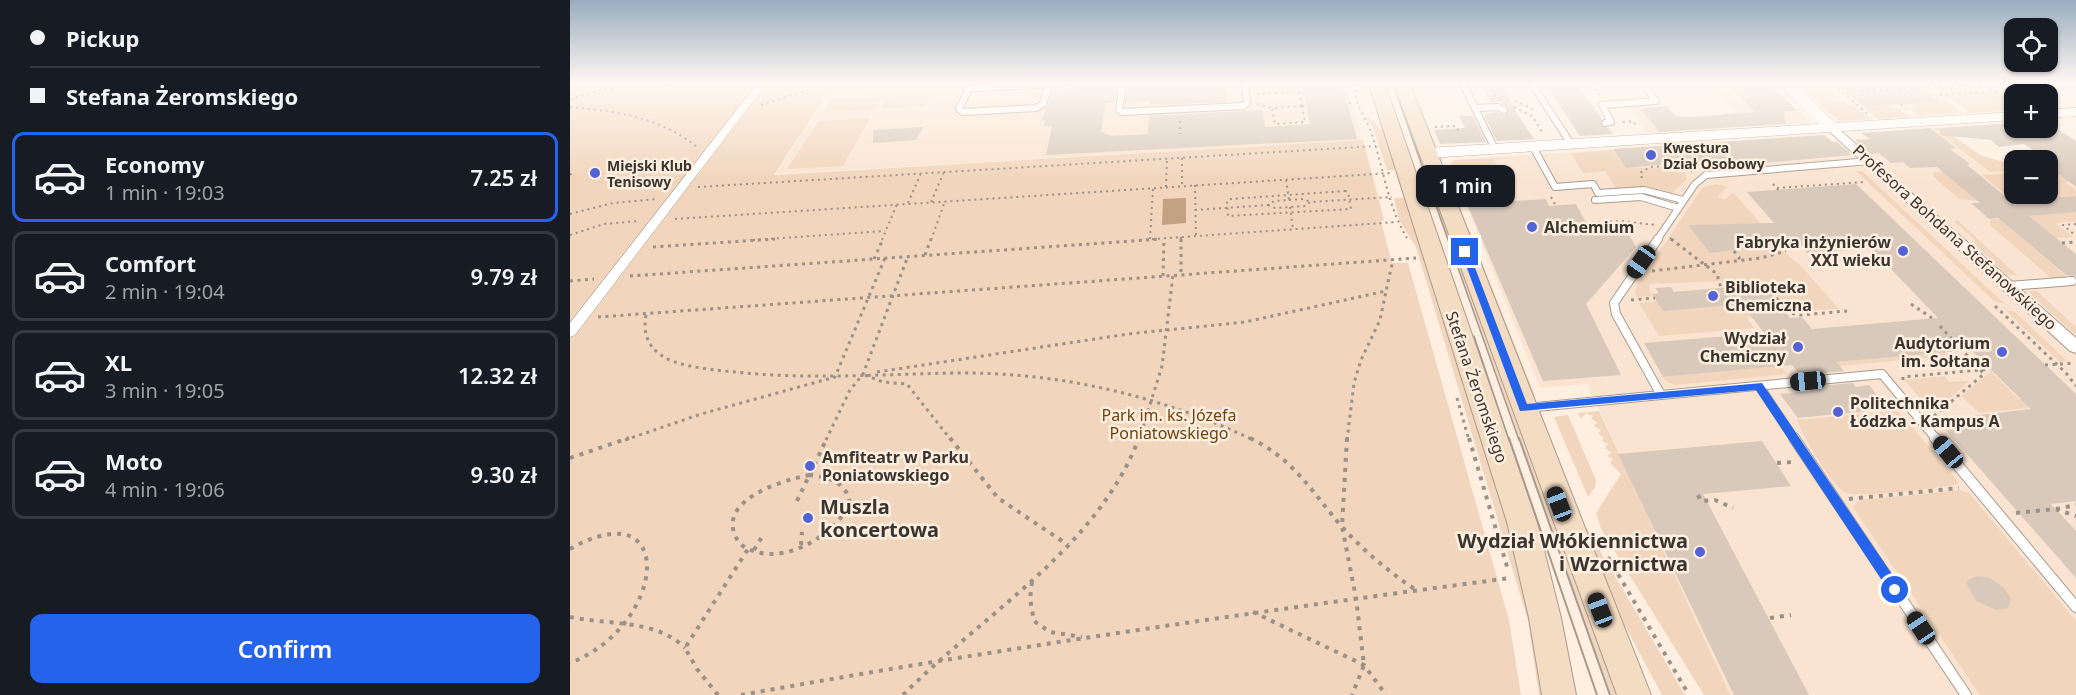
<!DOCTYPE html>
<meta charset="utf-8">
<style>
body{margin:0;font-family:"Noto Sans",sans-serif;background:#242831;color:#f1f3f6;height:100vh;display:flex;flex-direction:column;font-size:22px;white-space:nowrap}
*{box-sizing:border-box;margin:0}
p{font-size:20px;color:#9ea1a6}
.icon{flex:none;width:33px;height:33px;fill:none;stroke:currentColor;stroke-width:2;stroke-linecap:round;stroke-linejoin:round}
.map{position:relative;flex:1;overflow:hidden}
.drawer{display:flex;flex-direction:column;background:#171b24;width:570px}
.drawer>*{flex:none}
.top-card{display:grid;align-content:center;height:132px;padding:0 30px;background:#171b24}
.buttons{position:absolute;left:1434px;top:18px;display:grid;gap:12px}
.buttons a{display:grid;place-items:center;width:54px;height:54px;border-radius:12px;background:#171b24;box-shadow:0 2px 4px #0004;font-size:30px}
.end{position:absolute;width:27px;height:27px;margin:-14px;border:8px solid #2563eb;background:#fff;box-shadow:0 0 0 3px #fff}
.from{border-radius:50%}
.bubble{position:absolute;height:42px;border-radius:12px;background:#171b24;box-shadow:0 2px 4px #0004;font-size:20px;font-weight:600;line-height:42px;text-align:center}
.car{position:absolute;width:18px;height:36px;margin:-18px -9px;border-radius:8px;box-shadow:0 0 4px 2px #0007;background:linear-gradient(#222 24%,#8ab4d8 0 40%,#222 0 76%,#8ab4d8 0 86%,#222 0)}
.top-card b{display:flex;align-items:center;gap:21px;height:57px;font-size:22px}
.top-card b+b{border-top:2px solid #363941}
.top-card i{width:15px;height:15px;background:#f1f3f6}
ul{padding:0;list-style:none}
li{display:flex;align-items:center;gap:18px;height:90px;margin:0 12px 9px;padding:0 18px;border:3px solid #363941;border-radius:12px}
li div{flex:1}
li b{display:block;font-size:22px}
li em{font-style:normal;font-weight:600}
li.active{border-color:#2563eb}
li>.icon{width:54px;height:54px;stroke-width:1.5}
.button{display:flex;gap:12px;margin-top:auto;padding:12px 30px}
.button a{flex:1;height:69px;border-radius:12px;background:#2563eb;color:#fff;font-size:24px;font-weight:600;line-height:69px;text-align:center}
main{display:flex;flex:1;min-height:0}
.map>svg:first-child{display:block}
.built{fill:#fae4d1}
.green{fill:#f1d5bc}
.water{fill:#c4a182}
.building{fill:#d8c9bb}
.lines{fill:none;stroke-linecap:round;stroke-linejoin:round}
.service-far2-casing{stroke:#a89a8e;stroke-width:8}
.service-far1-casing{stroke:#a89a8e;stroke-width:10}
.service-casing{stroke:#a89a8e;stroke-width:12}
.pedestrian-casing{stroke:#a89a8e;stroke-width:1}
.minor-casing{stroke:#a89a8e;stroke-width:2}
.tertiary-casing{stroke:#a89a8e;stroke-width:1}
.secondary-casing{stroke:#a89a8e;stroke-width:2}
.path-far2{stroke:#9b9187;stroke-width:2;stroke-dasharray:2 4;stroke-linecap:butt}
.path-far1{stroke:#9b9187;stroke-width:3;stroke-dasharray:3 4.5;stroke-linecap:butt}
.path{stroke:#9b9187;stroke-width:4;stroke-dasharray:4 6;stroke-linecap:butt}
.service-far2{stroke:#fff;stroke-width:6}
.service-far1{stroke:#fff;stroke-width:8}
.service{stroke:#fff;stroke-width:10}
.pedestrian{fill:#fff;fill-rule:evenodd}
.minor{fill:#fff;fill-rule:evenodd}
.tertiary{fill:#fff;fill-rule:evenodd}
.secondary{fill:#f4dcc2;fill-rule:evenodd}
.tram-far1{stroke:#a59a90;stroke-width:1.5}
.tram{stroke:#a59a90;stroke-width:2}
.route{fill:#2563eb}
.poi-dot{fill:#5462d8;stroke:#feefe1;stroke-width:2}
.labels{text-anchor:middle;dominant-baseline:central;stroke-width:5;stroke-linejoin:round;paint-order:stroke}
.far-poi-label{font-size:14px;font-weight:bold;fill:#3b3530;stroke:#feefe1;text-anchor:start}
.poi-label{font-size:16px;font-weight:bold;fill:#3b3530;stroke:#feefe1;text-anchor:start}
.street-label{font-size:16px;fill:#3b3530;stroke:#feefe1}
.park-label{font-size:16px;fill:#70420c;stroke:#feefe1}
.near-poi-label{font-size:20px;font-weight:bold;fill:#3b3530;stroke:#feefe1;text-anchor:start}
</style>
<main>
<section class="drawer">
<div class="top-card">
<b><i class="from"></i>Pickup</b>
<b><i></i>Stefana Żeromskiego</b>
</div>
<ul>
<li class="active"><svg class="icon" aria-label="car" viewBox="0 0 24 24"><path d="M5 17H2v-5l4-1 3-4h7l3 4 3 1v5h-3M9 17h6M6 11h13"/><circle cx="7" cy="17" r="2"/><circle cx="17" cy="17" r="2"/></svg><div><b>Economy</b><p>1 min · 19:03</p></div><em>7.25 zł</em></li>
<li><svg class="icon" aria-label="car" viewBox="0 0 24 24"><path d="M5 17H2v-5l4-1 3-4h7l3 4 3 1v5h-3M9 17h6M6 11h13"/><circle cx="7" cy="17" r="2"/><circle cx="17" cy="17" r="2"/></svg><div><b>Comfort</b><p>2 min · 19:04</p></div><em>9.79 zł</em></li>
<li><svg class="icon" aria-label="car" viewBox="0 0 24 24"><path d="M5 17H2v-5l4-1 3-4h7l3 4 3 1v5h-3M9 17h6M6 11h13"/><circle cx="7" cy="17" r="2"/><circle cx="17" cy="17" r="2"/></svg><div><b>XL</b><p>3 min · 19:05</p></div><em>12.32 zł</em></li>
<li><svg class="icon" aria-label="car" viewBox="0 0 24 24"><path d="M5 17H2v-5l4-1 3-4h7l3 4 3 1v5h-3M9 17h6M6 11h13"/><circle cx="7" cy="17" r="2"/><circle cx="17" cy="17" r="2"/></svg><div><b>Moto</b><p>4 min · 19:06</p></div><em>9.30 zł</em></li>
</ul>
<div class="button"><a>Confirm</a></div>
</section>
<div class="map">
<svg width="1506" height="695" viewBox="0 0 1506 695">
<rect width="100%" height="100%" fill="#feefe1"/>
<path class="built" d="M415 84H777L792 140 206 174 258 92Z
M1140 84H1199L1242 123 1168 127 1154 114 1168 112Z
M1241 84H1426L1444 96V104L1391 107 1382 101 1370 102 1378 108 1301 113 1293 106 1256 109 1231 87 1243 86Z
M1095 105 1107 119 1128 117 1139 129 1077 133 1057 107Z
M1363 128 1420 172 1444 171V194H1478V168L1506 166V695H1148L1036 425 1017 384 970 388 879 162 884 160 1254 135 1267 147 1299 145V139L1292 133Z"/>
<path class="green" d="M0 84H411L258 92 204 175 793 140 814 220 811 221 822 263H838L939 620 951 695H0Z
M1241 84H1266L1270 87 1262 88V96L1242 97 1231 87 1243 86Z
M1418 87 1444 104V110L1400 113 1375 95 1383 94 1377 90Z
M361 95 355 106 311 108 318 97Z
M312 97 304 110 253 112 262 99Z
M1246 100C1268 99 1286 105 1303 119L1269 121Z
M1377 101 1393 113 1350 116 1340 109 1346 108 1341 104Z
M1318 105C1325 111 1333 110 1341 117L1308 119 1293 106Z
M794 114 815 132 828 170H817L803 128Z
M300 118 273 166 217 169 249 121Z
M1363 128H1372L1410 155 1444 165V171L1420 172Z
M1042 150 1056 168 1109 167 1115 172 1117 179 1101 194 1075 188H1046L1035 171 1013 173 1001 153Z
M960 156 924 159 942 196 895 198 881 163 885 160Z
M1506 168V180L1495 182 1506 190V196L1442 200 1412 175 1444 173V194H1478V170Z
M1403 170 1407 173 1378 174 1409 201 1389 199 1363 176 1364 172Z
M1286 171H1292L1435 304 1424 301Z
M853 173H858L1051 695H1041Z
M1147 184 1157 187 1147 197 1155 200 1163 192 1190 223 1201 242 1231 266 1269 309 1219 311 1196 283 1157 287 1153 281 1080 284 1079 289 1082 296 1066 297 1065 291 1068 283 1133 187Z
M824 198H835L946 550 973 695H969L958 621 846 247 829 220Z
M1506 212V221L1485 223 1503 237 1486 238 1459 216Z
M1421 219H1429L1497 277 1481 278 1420 225Z
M1384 221H1388L1448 276 1436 274 1403 243 1405 240Z
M895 228H898L965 396 962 394Z
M1467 291 1506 327V335L1458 292Z
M1087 301 1187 302 1198 316 1177 318 1184 328 1089 336 1069 303Z
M1436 311H1444L1497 361 1490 362Z
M1375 352 1380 356 1269 366 1266 362Z
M1211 366 1217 374 1106 385 1097 382 1093 377Z
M1421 371 1449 399 1476 396 1486 405 1409 413 1392 396Z
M1374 376 1379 382 1399 381 1369 408 1356 406 1335 380Z
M1319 400 1387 480 1388 484C1374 488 1287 498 1276 493 1261 485 1233 436 1227 420L1321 411 1314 401Z
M1029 411 1160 695H1134L1031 529 1026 513 1051 474 1040 463 1043 459 1037 456 1041 452 1035 448 1038 444 1032 441 1034 437 1028 434 1031 430 1024 426 1027 422 1021 419 1023 416 1016 413 1011 419 1008 413Z
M998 415 1026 480 1025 487 1018 497 984 417Z
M1390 490 1400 494 1506 621V695H1410L1283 507 1290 500Z
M1016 527 1115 695H1092L1047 611Z"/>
<path class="water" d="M616 198V223L592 225 593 199Z"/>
<path class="building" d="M548 84 545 103H536L531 132 542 136 578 134 579 116 693 110 695 127 740 124 733 84H772L787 139 476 155 482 126H474L476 120H472L483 90Z
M558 84H656L657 102 580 105 581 101 555 102Z
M1158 84H1199L1228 111H1214L1215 124 1089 132 1071 109 1097 106 1105 116 1122 117 1185 112Z
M1266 84H1297L1305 91 1351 88 1370 102 1293 106Z
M1009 86 1032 119 1031 126 1038 128 1043 134 1010 136 979 90Z
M933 87 948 115 964 139 927 141 914 115 927 112 935 115 939 109 930 102H920L913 89Z
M889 116H903L916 142 870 144 864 130 895 128Z
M1444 123V128H1486L1506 141V187L1478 166V160L1454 144 1429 147 1421 140 1370 135V128Z
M353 127 346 140 303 143V130Z
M1360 128 1386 148 1380 149 1400 164 1397 165 1441 201 1506 196V212L1459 216 1506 254V276L1496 275 1428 218 1419 219 1401 203H1410L1367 167 1340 168 1333 162 1321 163 1309 153 1300 154 1285 140 1300 139 1292 133Z
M1254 135 1262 142H1267L1282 155 1193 163 1121 166 1118 162 1056 168 1043 149Z
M1286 184 1506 394V501L1481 504 1506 531V578L1367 420 1461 409 1401 350 1266 362 1274 371 1230 375 1222 365 1093 377 1074 343 1194 333 1172 304 1093 311 1082 294 1089 293 1085 288 1101 287 1104 292 1193 284 1220 318 1232 317 1242 329 1368 318 1302 249 1237 253 1229 242 1140 253 1118 225 1204 223 1177 192Z
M976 199 979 206 1006 204 1020 230 1055 228 1066 247 1016 304 1051 375 973 381 897 204Z
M1283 383 1286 387 1299 385 1318 409 1228 418 1210 394 1241 391 1239 387Z
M1192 441 1221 486 1133 494 1239 695H1164L1048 454Z
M1407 576 1420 578 1434 588 1441 599 1438 608 1427 610 1406 601 1397 584 1398 580Z"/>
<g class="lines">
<g class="service-far2-casing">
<path id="service-far2" d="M553 84 549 110 552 112 673 106 677 103 675 84
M893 84 925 149
M962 84 1001 144
M479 85 473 104 466 108 393 112 389 109 399 89 403 88 490 84
M964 86 996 84
M905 108 928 107 934 110
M1035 123 1041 122 1032 105 1086 101 1073 84
M963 147 985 187 1023 184 1028 193 1074 190 1113 200
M1025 200 1071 197 1108 208
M1087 240 1125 184 1136 175 1300 161"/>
</g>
<g class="service-far1-casing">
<path id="service-far1" d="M1439 286 1502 281
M1189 386 1225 440
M1091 395 1312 374 1367 440
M956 408 1091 395 1046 314 1044 303 1088 239"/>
</g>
<g class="service-casing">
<path id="service" d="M1224 438 1396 695
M1365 438 1506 607"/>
</g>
<g class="pedestrian-casing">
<path id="pedestrian" d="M187 84H196L5 335 0 337V323Z"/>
</g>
<g class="minor-casing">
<path id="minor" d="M1263 124 1506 338V353L1500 351 1259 131V125Z"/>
</g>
<g class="tertiary-casing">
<path id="tertiary" d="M1208 84H1223L1266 123 1444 112V120L858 158 850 153 858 148 1249 124Z
M1506 108V116L1478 118V110Z"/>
</g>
<g class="secondary-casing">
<path id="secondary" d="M799 84H815L967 522 991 618 1006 695H972L959 618 937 522Z
M824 84H840L1081 695H1047Z"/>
</g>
<path class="path-far2" d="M786 84C782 103 795 115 801 132 814 168 817 205 837 238
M919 84 925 97
M1022 84 1030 95
M1298 84 1306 90
M499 86 539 84
M1391 86 1418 87 1443 103
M35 89 132 84
M1268 89 1297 113
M1292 91 1391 86 1389 84
M687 94 729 92 732 106
M1370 95 1418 92
M0 99 49 84
M945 101 965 110
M779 103H784
M687 104 702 108
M1331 104 1336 109
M191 105 256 84
M732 106 735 122 705 124 702 108Z
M732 106H737
M0 107C46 111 90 117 127 147
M944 107 962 116 972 132
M610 121V134
M1053 122 1063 121 1067 126
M865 127 886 126 888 130
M612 158V186
M0 175 2 173
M1072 178 1070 173 1080 167 1113 165 1122 172
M1203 184 1211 193
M625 185 626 236
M128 187 806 146
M596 187 597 159
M1207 188 1295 182
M775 191 778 192 781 209 658 216 657 201 661 199Z
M981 197 986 206
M719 200 734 199 740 202
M361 202 374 172
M338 203 351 173
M698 205 705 208 736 206 740 202 822 197
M720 207 723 229
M625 210 698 205 704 201 719 200 716 180
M0 214 43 203 88 199
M105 219 820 173
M1016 223 1051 221 1085 225
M1506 224 1493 225 1506 236
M0 235 34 224 68 221
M611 237V240
M1100 238 1103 240
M580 239 583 188
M183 240 315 231
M312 240 327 204
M361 240 375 201
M570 240 827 222"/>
<path class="path-far1" d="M611 239V275
M1101 239 1147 274 1151 288
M1492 243 1506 242
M83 247 205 239
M1164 251 1170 259
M355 255 361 239
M304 259 313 239
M1082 271 1191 258 1216 251
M60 276 591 239
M593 276 594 239
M0 281 24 279
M1196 287 1220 313 1230 315 1277 311
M1061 300 1085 298
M1341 304 1362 318
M1425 306 1496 373 1506 386
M76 315C72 338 81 352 102 361 122 368 144 370 165 372 239 380 314 374 388 373 489 372 592 396 683 440
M28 317 846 258
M1475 365 1503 363
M307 372 558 334 675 322 816 291 823 260
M295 375 313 382 337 384 381 440
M1333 380V377L1420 369
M887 398 899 440
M1364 416 1414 374 1370 326
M55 440 131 414 265 377 315 258
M256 440 280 390 293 374 338 256
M569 440 592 366 603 275
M777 440 784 383 791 360 810 320 816 291"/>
<path class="path" d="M380 438 428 498 498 545
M680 438C725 460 741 491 772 527 794 551 819 572 846 590
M777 438 772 526 786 598 794 665 782 695
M899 438 938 570
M0 458 59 438
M1207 463 1223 462
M239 475C259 477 277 482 280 504 262 538 207 571 170 544 140 502 210 481 239 475Z
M1128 495 1131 501 1145 500 1163 508
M1279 499 1389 488
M227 501 257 438
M1486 509 1506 505
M1446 513 1486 509 1506 516
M231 545 232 532
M0 549C108 488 97 626 0 663
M184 550 193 535
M1038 557 1119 695
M462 582 460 599 464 621 480 632 512 637
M683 612 794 665 816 695
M0 617C37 625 87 619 115 648
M1200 618 1221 615
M148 695 127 669 115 648 178 549
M171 695C426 649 683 612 940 578
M333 695C413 614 527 549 569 438"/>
<use href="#service-far2" class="service-far2"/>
<use href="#service-far1" class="service-far1"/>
<use href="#service" class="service"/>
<use href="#pedestrian" class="pedestrian"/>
<use href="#minor" class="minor"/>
<use href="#tertiary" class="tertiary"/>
<use href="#secondary" class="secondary"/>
<path class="tram-far1" d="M823 84 949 440
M904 336 939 440"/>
<path class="tram" d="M939 438 1027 695
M949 438 1040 695"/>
</g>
<linearGradient id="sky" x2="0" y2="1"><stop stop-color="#99acbf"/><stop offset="0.46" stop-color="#fff8f2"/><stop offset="1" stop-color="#fff8f2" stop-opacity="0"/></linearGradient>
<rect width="1506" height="181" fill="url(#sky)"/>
<path class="route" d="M895 249 899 252 957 404 1192 383 1330 586V594H1321L1186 390 950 411 891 252Z"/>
<g class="poi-dot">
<circle cx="1081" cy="155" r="6"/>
<circle cx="25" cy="173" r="6"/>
<circle cx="962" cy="227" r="6"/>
<circle cx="1333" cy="251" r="6"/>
<circle cx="1143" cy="296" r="6"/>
<circle cx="1228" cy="347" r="6"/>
<circle cx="1432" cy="352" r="6"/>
<circle cx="1268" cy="412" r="6"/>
<circle cx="240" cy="466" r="6"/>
<circle cx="238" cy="518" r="6"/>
<circle cx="1130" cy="552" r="6"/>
</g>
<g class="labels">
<g class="far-poi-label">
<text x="1093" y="147">Kwestura<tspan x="1093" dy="16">Dział Osobowy</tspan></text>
<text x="37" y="165">Miejski Klub<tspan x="37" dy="16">Tenisowy</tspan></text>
</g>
<g class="poi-label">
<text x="974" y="227">Alchemium</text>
<text x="1321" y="242" text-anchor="end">Fabryka inżynierów<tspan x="1321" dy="18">XXI wieku</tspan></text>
<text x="1155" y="287">Biblioteka<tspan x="1155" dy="18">Chemiczna</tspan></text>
<text x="1216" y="338" text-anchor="end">Wydział<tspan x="1216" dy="18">Chemiczny</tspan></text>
<text x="1420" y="343" text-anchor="end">Audytorium<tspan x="1420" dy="18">im. Sołtana</tspan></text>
<text x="1280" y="403">Politechnika<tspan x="1280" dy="18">Łódzka - Kampus A</tspan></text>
<text x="252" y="457">Amfiteatr w Parku<tspan x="252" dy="18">Poniatowskiego</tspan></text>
</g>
<g class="street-label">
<text transform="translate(1385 237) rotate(42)">Profesora Bohdana Stefanowskiego</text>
<text transform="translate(907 387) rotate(71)">Stefana Żeromskiego</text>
</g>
<g class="park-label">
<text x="599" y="415">Park im. ks. Józefa<tspan x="599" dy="18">Poniatowskiego</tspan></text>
</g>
<g class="near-poi-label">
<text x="250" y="506">Muszla<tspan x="250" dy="23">koncertowa</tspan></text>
<text x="1118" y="540" text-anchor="end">Wydział Włókiennictwa<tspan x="1118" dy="23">i Wzornictwa</tspan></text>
</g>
</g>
</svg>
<div class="buttons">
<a><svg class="icon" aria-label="locate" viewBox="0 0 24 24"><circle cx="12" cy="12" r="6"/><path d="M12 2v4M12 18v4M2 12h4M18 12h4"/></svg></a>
<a>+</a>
<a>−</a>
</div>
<i class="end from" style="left:1325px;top:590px"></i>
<i class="end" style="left:895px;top:252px"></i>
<div class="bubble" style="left:846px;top:165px;width:99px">1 min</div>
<i class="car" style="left:1071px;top:262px;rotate:215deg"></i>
<i class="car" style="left:1238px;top:381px;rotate:264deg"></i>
<i class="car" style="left:1378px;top:452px;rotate:320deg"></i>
<i class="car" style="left:989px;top:504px;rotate:339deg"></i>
<i class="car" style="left:1030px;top:610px;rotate:339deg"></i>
<i class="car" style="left:1351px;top:628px;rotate:326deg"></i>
</div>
</main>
